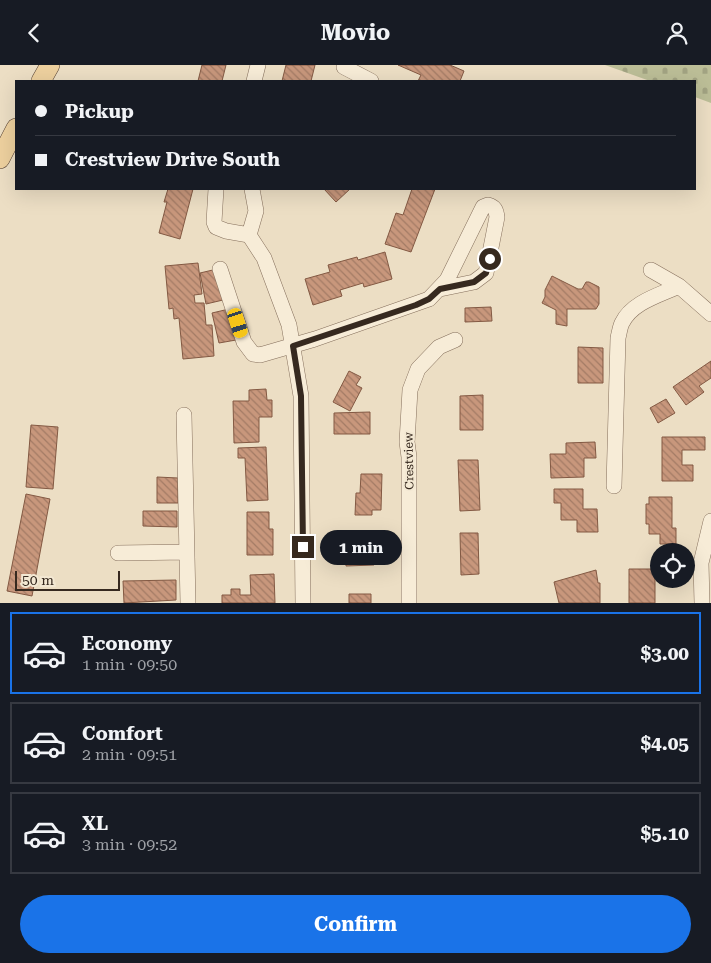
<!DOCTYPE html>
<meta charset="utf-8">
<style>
body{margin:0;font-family:"Roboto Serif",serif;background:#20242c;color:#f1f3f6;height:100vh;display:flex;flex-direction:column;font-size:19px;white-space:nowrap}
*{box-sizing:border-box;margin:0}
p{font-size:16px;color:#9ea1a6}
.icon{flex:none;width:28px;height:28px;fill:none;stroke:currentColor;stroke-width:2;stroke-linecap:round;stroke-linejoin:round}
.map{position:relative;height:538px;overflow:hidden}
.drawer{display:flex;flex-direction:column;background:#171b24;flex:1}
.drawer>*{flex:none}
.top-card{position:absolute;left:15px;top:15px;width:681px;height:110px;border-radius:0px;box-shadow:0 5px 20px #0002;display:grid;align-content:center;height:110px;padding:0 20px;background:#171b24}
.tools{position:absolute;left:650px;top:478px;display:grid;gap:10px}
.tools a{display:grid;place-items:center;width:45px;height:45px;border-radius:50%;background:#171b24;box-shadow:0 5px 20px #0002;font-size:25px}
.scale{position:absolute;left:15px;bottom:12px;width:105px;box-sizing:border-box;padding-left:5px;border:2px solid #36291f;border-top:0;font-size:14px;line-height:18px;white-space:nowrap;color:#36291f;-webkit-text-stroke:4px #f3e8d3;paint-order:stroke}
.end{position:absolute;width:22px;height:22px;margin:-11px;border:6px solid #36291f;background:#fff;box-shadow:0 0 0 2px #fff}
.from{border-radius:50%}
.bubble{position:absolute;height:35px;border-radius:18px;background:#171b24;box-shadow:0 5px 20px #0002;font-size:16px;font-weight:700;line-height:35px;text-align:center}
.car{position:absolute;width:15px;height:30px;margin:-15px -8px;border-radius:6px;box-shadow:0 0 4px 1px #0007;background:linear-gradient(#f5c518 24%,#345 0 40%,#f5c518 0 76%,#345 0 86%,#f5c518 0)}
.top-card b{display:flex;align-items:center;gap:18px;height:48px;font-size:19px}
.top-card b+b{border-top:1px solid #363941}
.top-card i{width:12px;height:12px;background:#f1f3f6}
ul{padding:9px 0 0;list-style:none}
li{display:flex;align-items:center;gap:15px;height:82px;margin:0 10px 8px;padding:0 10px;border:2px solid #363941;border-radius:0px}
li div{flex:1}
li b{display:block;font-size:19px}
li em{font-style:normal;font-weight:700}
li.current{border-color:#1a73e8}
li>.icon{width:45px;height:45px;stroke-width:1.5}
.cta{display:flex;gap:10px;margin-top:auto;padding:10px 20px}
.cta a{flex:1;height:58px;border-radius:30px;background:#1a73e8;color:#fff;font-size:20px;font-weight:700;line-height:58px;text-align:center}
header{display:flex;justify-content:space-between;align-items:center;height:65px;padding:0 20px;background:#171b24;font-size:22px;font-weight:700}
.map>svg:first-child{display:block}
.cemetery{fill:url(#cemetery-stones)}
.building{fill:url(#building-back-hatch);stroke:#835943}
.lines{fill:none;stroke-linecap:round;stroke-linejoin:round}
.minor-casing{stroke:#856f5c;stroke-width:16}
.major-casing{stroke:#533e30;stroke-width:20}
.minor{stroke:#f7ecd7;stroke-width:15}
.major{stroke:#edd09e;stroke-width:19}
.route{stroke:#36291f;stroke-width:6}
.labels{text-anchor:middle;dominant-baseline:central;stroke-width:4;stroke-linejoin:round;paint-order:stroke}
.street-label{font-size:12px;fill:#36291f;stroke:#f3e8d3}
</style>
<header><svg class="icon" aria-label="back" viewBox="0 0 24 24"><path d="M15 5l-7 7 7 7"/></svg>Movio<svg class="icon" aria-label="person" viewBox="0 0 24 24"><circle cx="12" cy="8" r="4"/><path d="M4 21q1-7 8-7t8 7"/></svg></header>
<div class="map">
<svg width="711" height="538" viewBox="0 0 711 538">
<defs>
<pattern id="cemetery-stones" width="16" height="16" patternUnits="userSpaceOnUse" patternTransform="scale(1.25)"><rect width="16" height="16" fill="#bcbe97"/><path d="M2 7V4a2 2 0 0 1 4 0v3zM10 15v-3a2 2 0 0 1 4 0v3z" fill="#a2a382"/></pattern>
<pattern id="building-back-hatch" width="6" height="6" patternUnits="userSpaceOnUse" patternTransform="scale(1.25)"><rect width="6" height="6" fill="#c8977c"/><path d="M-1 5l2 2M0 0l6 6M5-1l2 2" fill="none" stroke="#a37b65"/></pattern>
</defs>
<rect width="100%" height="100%" fill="#ecdec4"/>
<path class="cemetery" d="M605 0H711V38L695 32V16H650Z"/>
<path class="building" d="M202 0H226L222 16H198Z
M286 0H315L311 16H282Z
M398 0H450L464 6 460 16H418L421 10Z
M168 124H193L180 174 159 168 167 137H164Z
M324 124H350L336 137Z
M412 124H435L411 187 385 179 396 148 403 150Z
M385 187 392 214 364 222 363 218 340 225 342 231 313 240 305 214 330 207 328 200 357 192 358 195Z
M198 198 202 229 194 230 195 238H204L206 260H212L214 291 183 294 179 253 174 254 173 243 169 244 165 201Z
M217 204 223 235 206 239 200 208Z
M552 211 578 224H582L586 217H589L599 222V239L596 244H567V261L556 259V245L542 238 545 232V225Z
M491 242 492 256 465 257V243Z
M229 244 236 275 219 278 212 248Z
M578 282 603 283V318H578Z
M711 296V313L699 321 704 327 686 340 673 322Z
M349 306 361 312 356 320 362 323 350 346 333 337Z
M266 324 267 335H272V352H259V377L234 378 233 336H249V325Z
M483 330V365H460V331Z
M666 334 675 348 658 358 650 343Z
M370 347V369H334V348Z
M31 360 58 362 53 424 26 422Z
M662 372H705V385H682V400H693V416H662Z
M595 377 596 393H584V412L551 413 550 389H566V378Z
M266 382 268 435 247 436 245 393H238V383Z
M458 395H478L480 445 460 446Z
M361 409H382L381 445H372V450H355L356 428H360Z
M157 412 178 413V438H157Z
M554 424H583V444H597L598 467H577V455H561V438H554Z
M26 429 50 434 32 531 7 526Z
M649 432H672V463H676V479H660V469H649V459H646V439H649Z
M143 446H177V462L143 461Z
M247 447H269V464H273V490H247Z
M345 468H373L374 500 346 501Z
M460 468H478L479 509 461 510Z
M629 504H655V538H629Z
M596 505 598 518H600V538H559L554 517Z
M274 509 275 538H222V530H231V524H240V530H251L250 510Z
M176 515V535L124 538 123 516Z
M349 529H371V538H349Z"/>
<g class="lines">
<g class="minor-casing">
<path id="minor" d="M344 2 371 16
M254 16 258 0
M216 124 214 157 216 162 226 166 249 170
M249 170 264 193 289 260 301 331 303 538
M249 170 256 146 252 124
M220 204 244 277 253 289 260 290 315 274 429 234 447 215 483 142 488 140C495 142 496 145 497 152L486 208 474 217 440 224
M651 205 679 221 711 249
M184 350 188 538
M614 421 618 273C619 269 620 262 622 258 632 237 660 230 679 221
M118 488 187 487
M409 538V392L407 377 410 325 418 304 439 282 455 275
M702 538 701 498 711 456"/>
</g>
<g class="major-casing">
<path id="major" d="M41 16 50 0
M0 94 16 63"/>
</g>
<use href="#minor" class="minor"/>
<use href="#major" class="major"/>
</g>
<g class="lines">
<path class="route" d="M303 482 301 331 293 281 416 240 429 234 440 224 474 217 486 208 490 194"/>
</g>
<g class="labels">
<g class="street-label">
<text transform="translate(409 396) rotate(-91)">Crestview</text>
</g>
</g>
</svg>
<div class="tools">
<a><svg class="icon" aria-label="locate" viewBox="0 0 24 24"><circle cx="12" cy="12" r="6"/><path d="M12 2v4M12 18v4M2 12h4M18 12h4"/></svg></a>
</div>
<div class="scale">50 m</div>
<i class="end from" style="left:490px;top:194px"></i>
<i class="end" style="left:303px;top:482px"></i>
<div class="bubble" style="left:320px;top:465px;width:82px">1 min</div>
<i class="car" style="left:238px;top:258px;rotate:162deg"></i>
<div class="top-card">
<b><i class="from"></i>Pickup</b>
<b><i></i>Crestview Drive South</b>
</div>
</div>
<section class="drawer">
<ul>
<li class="current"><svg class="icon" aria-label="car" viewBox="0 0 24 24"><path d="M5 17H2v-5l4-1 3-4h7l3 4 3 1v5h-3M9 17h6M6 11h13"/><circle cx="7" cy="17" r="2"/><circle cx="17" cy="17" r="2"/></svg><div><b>Economy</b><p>1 min · 09:50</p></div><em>$3.00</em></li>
<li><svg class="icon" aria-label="car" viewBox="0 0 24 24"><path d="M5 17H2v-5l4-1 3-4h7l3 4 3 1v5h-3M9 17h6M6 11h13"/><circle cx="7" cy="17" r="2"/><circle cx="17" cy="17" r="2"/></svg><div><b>Comfort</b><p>2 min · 09:51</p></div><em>$4.05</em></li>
<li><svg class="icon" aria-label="car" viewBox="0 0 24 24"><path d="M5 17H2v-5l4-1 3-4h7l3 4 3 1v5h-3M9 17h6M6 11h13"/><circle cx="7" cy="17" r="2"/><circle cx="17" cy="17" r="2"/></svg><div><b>XL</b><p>3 min · 09:52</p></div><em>$5.10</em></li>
</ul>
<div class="cta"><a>Confirm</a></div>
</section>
